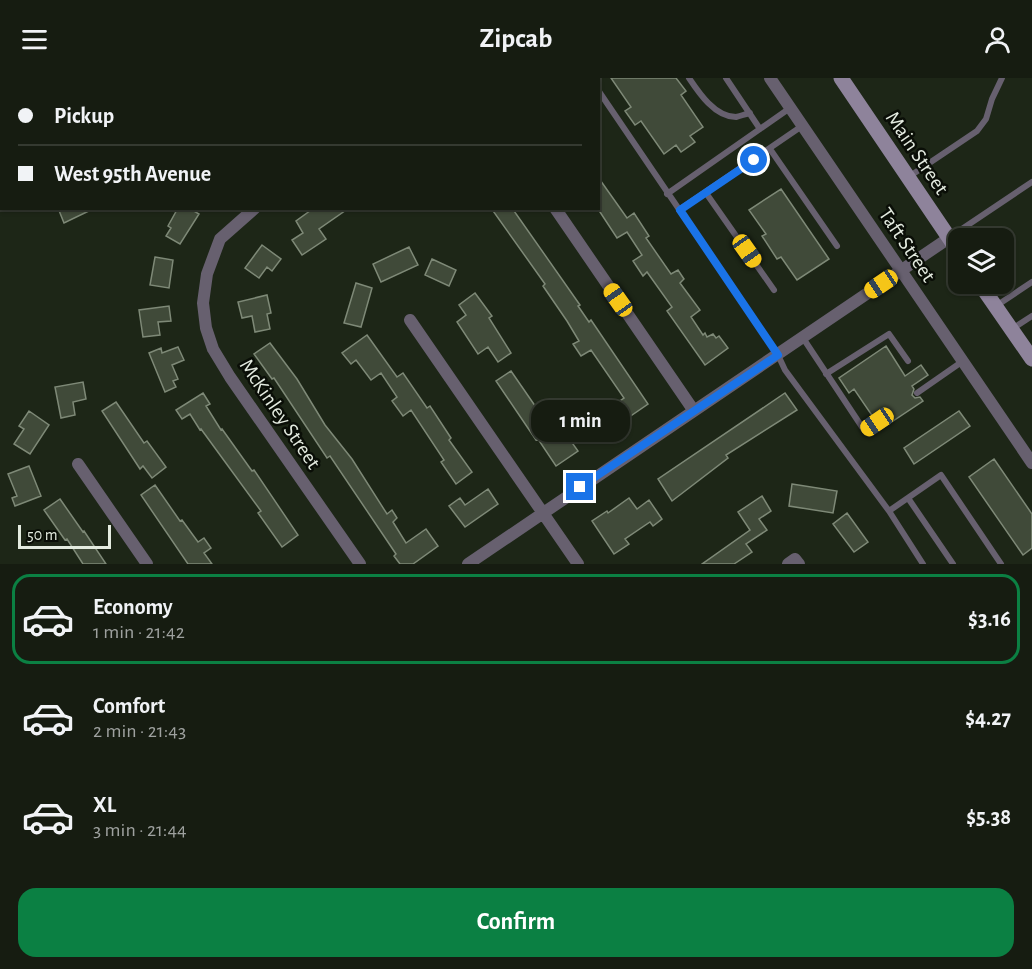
<!DOCTYPE html>
<meta charset="utf-8">
<style>
body{margin:0;font-family:"Alegreya Sans",sans-serif;background:#1f251a;color:#f1f3f6;height:100vh;display:flex;flex-direction:column;font-size:22px;white-space:nowrap}
*{box-sizing:border-box;margin:0}
p{font-size:20px;color:#9ea19f}
.icon{flex:none;width:33px;height:33px;fill:none;stroke:currentColor;stroke-width:2;stroke-linecap:round;stroke-linejoin:round}
.map{position:relative;height:486px;overflow:hidden}
.sheet{display:flex;flex-direction:column;background:#161c11;flex:1}
.sheet>*{flex:none}
.top-card{position:absolute;left:0px;top:0px;width:600px;height:132px;box-shadow:0 2px 4px #0004,0 0 0 2px #353a31;display:grid;align-content:center;height:132px;padding:0 18px;background:#161c11}
.fabs{position:absolute;left:948px;top:150px;display:grid;gap:12px}
.fabs a{display:grid;place-items:center;width:66px;height:66px;border-radius:12px;background:#161c11;box-shadow:0 2px 4px #0004,0 0 0 2px #353a31;font-size:30px}
.scale{position:absolute;left:18px;bottom:15px;width:93px;box-sizing:border-box;padding-left:6px;border:3px solid #e4ebe0;border-top:0;font-size:16px;line-height:21px;white-space:nowrap;color:#e4ebe0;-webkit-text-stroke:4px #0a0e07;paint-order:stroke}
.end{position:absolute;width:27px;height:27px;margin:-14px;border:8px solid #1a73e8;background:#fff;box-shadow:0 0 0 3px #fff}
.from{border-radius:50%}
.bubble{position:absolute;height:42px;border-radius:18px;background:#161c11;box-shadow:0 2px 4px #0004,0 0 0 2px #353a31;font-size:20px;font-weight:600;line-height:42px;text-align:center}
.car{position:absolute;width:18px;height:36px;margin:-18px -9px;border-radius:8px;box-shadow:0 0 4px 2px #0007;background:linear-gradient(#f5c518 24%,#345 0 40%,#f5c518 0 76%,#345 0 86%,#f5c518 0)}
.top-card b{display:flex;align-items:center;gap:21px;height:57px;font-size:22px}
.top-card b+b{border-top:2px solid #353a31}
.top-card i{width:15px;height:15px;background:#f1f3f6}
ul{padding:10px 0 0;list-style:none}
li{display:flex;align-items:center;gap:18px;height:90px;margin:0 12px 9px;padding:0 6px;border:3px solid transparent;border-radius:18px}
li div{flex:1}
li b{display:block;font-size:22px}
li em{font-style:normal;font-weight:600}
li.active{border-color:#0b8043}
li>.icon{width:54px;height:54px;stroke-width:1.5}
.button{display:flex;gap:12px;margin-top:auto;padding:12px 18px}
.button a{flex:1;height:69px;border-radius:18px;background:#0b8043;color:#fff;font-size:24px;font-weight:600;line-height:69px;text-align:center}
header{display:flex;justify-content:space-between;align-items:center;height:78px;padding:0 18px;background:#161c11;font-size:27px;font-weight:600}
.map>svg:first-child{display:block}
.building{fill:#404a39;stroke:#7e8977;stroke-width:1.5}
.lines{fill:none;stroke-linecap:round;stroke-linejoin:round}
.lane{stroke:#67606f;stroke-width:6}
.street{stroke:#67606f;stroke-width:12}
.secondary{stroke:#8e839b;stroke-width:15}
.route{stroke:#1a73e8;stroke-width:8}
.labels{text-anchor:middle;dominant-baseline:central;stroke-width:5;stroke-linejoin:round;paint-order:stroke}
.street-label{font-size:21px;fill:#e4ebe0;stroke:#0a0e07}
</style>
<header><svg class="icon" aria-label="menu" viewBox="0 0 24 24"><path d="M4 6h16M4 12h16M4 18h16"/></svg>Zipcab<svg class="icon" aria-label="person" viewBox="0 0 24 24"><circle cx="12" cy="8" r="4"/><path d="M4 21q1-7 8-7t8 7"/></svg></header>
<div class="map">
<svg width="1032" height="486" viewBox="0 0 1032 486">
<rect width="100%" height="100%" fill="#1d2617"/>
<path class="building" d="M611 0H676L686 13 681 17 703 49 690 58 695 64 681 74 676 67 664 76 641 43 635 47 625 33 631 29Z
M598 99 627 140 634 135 649 158 646 160 671 196 678 192 684 201 680 205 700 232 691 239 703 257 705 255 707 259 713 256 716 260 719 258 728 270 705 287 667 233 672 229 647 194 643 198 633 183 642 177 627 154 617 160 598 131Z
M781 111 829 181 797 202 781 179 777 181 762 158 766 156 749 132Z
M58 130H95L64 145Z
M178 130H189L199 136 180 166 166 158 171 150 168 148Z
M314 130H349L319 151 326 161 302 177 292 162 303 155 296 143Z
M491 130H512L580 227 578 228 589 244 591 242 648 326 616 348 605 333 624 320 591 272 581 278 573 266 579 263 567 243 543 208 545 206Z
M262 167 281 181 272 193 267 189 259 200 245 190Z
M409 169 418 187 381 204 373 186Z
M155 179 173 182 169 210 150 207Z
M432 181 456 192 449 208 425 197Z
M356 205 372 210 361 249 344 245Z
M475 215 492 238 489 240 511 275 498 284 488 269 478 276 457 244 466 237 459 227Z
M267 217 271 235 267 236 270 251 255 254 252 238 242 240 238 224Z
M169 228 171 243 158 244 160 257 143 259 139 232Z
M367 257 397 299 403 295 427 330 430 328 451 360 449 362 472 394 456 406 441 384 444 382 411 332 403 338 392 323 397 319 381 295 371 302 356 282 351 286 342 275Z
M270 265 297 301 325 347 352 381 387 436 392 432 397 440 393 444 406 465 426 451 438 468 413 486H400L394 478 396 476 330 378 327 380 274 300 272 301 254 276Z
M886 268 905 298 921 287 928 297 912 308 914 311 912 317 915 320 920 319 923 323 881 351 879 348 882 345 881 340 877 338 873 339 854 311 849 315 839 300Z
M178 269 184 282 172 287 178 301 173 303 176 309 165 314 149 275 161 270 162 275Z
M511 293 560 364 568 359 578 373 556 388 538 361 536 362 496 303Z
M83 304 86 321 73 324 75 337 61 340 55 309Z
M203 315 210 326 206 328 221 352 222 351 252 393 254 392 298 457 282 469 258 435 261 433 201 351 200 352 190 336 182 341 176 332Z
M785 315 797 332 726 377 728 380 672 423 658 401Z
M116 324 144 365 147 363 166 389 152 400 143 388 140 391 102 333Z
M29 333 49 347 30 376 14 366 24 351 19 348Z
M959 333 970 348 914 386 904 370Z
M994 381 1032 436V470L1023 477 969 399Z
M29 388 41 418 15 428 12 420 17 418 8 396Z
M792 406 837 413 833 435 789 428Z
M155 407 180 443 182 442 198 464 204 460 211 470 204 475 212 486H188L141 417Z
M488 411 498 426 465 449 449 428 460 420 465 427Z
M762 418 771 433 759 441 767 452 746 466 752 474 734 486H702L750 452 738 434Z
M629 420 637 431 649 422 662 441 653 448 650 444 625 461 629 466 614 476 592 443 607 433 608 435Z
M60 421 83 454 84 453 106 486H83L67 461 65 462 44 432Z
M847 435 868 464 854 474 833 446Z"/>
<g class="lines">
<path class="lane" d="M590 0 591 2
M689 0C699 15 715 39 736 39 740 38 746 36 750 35
M726 0 760 51
M598 12 778 277 785 292 889 433 923 486
M770 71 837 168
M910 98 977 53 986 41 992 21 1002 0
M706 115 774 212
M667 116 790 30
M679 132 802 48
M950 159 1032 104
M996 228 1032 204
M1012 251 1032 238
M803 260 864 352 877 343
M826 296 889 256 908 283
M917 315 963 283
M908 420 953 486
M889 433 941 397 1001 486"/>
<path class="street" d="M300 0 301 2
M466 0 467 2
M770 0 1032 385
M125 2 127 0
M443 2 445 0
M255 130 220 161 207 196 203 225 206 250 213 271 230 299 360 486
M555 130 694 333
M410 242 578 486
M78 386 147 486
M468 486 949 160
M788 486 795 481 799 486"/>
<path class="secondary" d="M841 0 958 173
M980 206 1032 281"/>
</g>
<g class="lines">
<path class="route" d="M580 409 778 277 680 132 754 82"/>
</g>
<g class="labels">
<g class="street-label">
<text transform="translate(917 75) rotate(56)">Main Street</text>
<text transform="translate(907 167) rotate(56)">Taft Street</text>
<text transform="translate(280 336) rotate(56)">McKinley Street</text>
</g>
</g>
</svg>
<div class="fabs">
<a><svg class="icon" aria-label="layers" viewBox="0 0 24 24"><path d="M12 4l9 5-9 5-9-5zM3 14l9 5 9-5"/></svg></a>
</div>
<div class="scale">50 m</div>
<i class="end from" style="left:754px;top:82px"></i>
<i class="end" style="left:580px;top:409px"></i>
<div class="bubble" style="left:531px;top:322px;width:99px">1 min</div>
<i class="car" style="left:747px;top:173px;rotate:145deg"></i>
<i class="car" style="left:881px;top:206px;rotate:236deg"></i>
<i class="car" style="left:618px;top:222px;rotate:325deg"></i>
<i class="car" style="left:877px;top:344px;rotate:236deg"></i>
<div class="top-card">
<b><i class="from"></i>Pickup</b>
<b><i></i>West 95th Avenue</b>
</div>
</div>
<section class="sheet">
<ul>
<li class="active"><svg class="icon" aria-label="car" viewBox="0 0 24 24"><path d="M5 17H2v-5l4-1 3-4h7l3 4 3 1v5h-3M9 17h6M6 11h13"/><circle cx="7" cy="17" r="2"/><circle cx="17" cy="17" r="2"/></svg><div><b>Economy</b><p>1 min · 21:42</p></div><em>$3.16</em></li>
<li><svg class="icon" aria-label="car" viewBox="0 0 24 24"><path d="M5 17H2v-5l4-1 3-4h7l3 4 3 1v5h-3M9 17h6M6 11h13"/><circle cx="7" cy="17" r="2"/><circle cx="17" cy="17" r="2"/></svg><div><b>Comfort</b><p>2 min · 21:43</p></div><em>$4.27</em></li>
<li><svg class="icon" aria-label="car" viewBox="0 0 24 24"><path d="M5 17H2v-5l4-1 3-4h7l3 4 3 1v5h-3M9 17h6M6 11h13"/><circle cx="7" cy="17" r="2"/><circle cx="17" cy="17" r="2"/></svg><div><b>XL</b><p>3 min · 21:44</p></div><em>$5.38</em></li>
</ul>
<div class="button"><a>Confirm</a></div>
</section>
